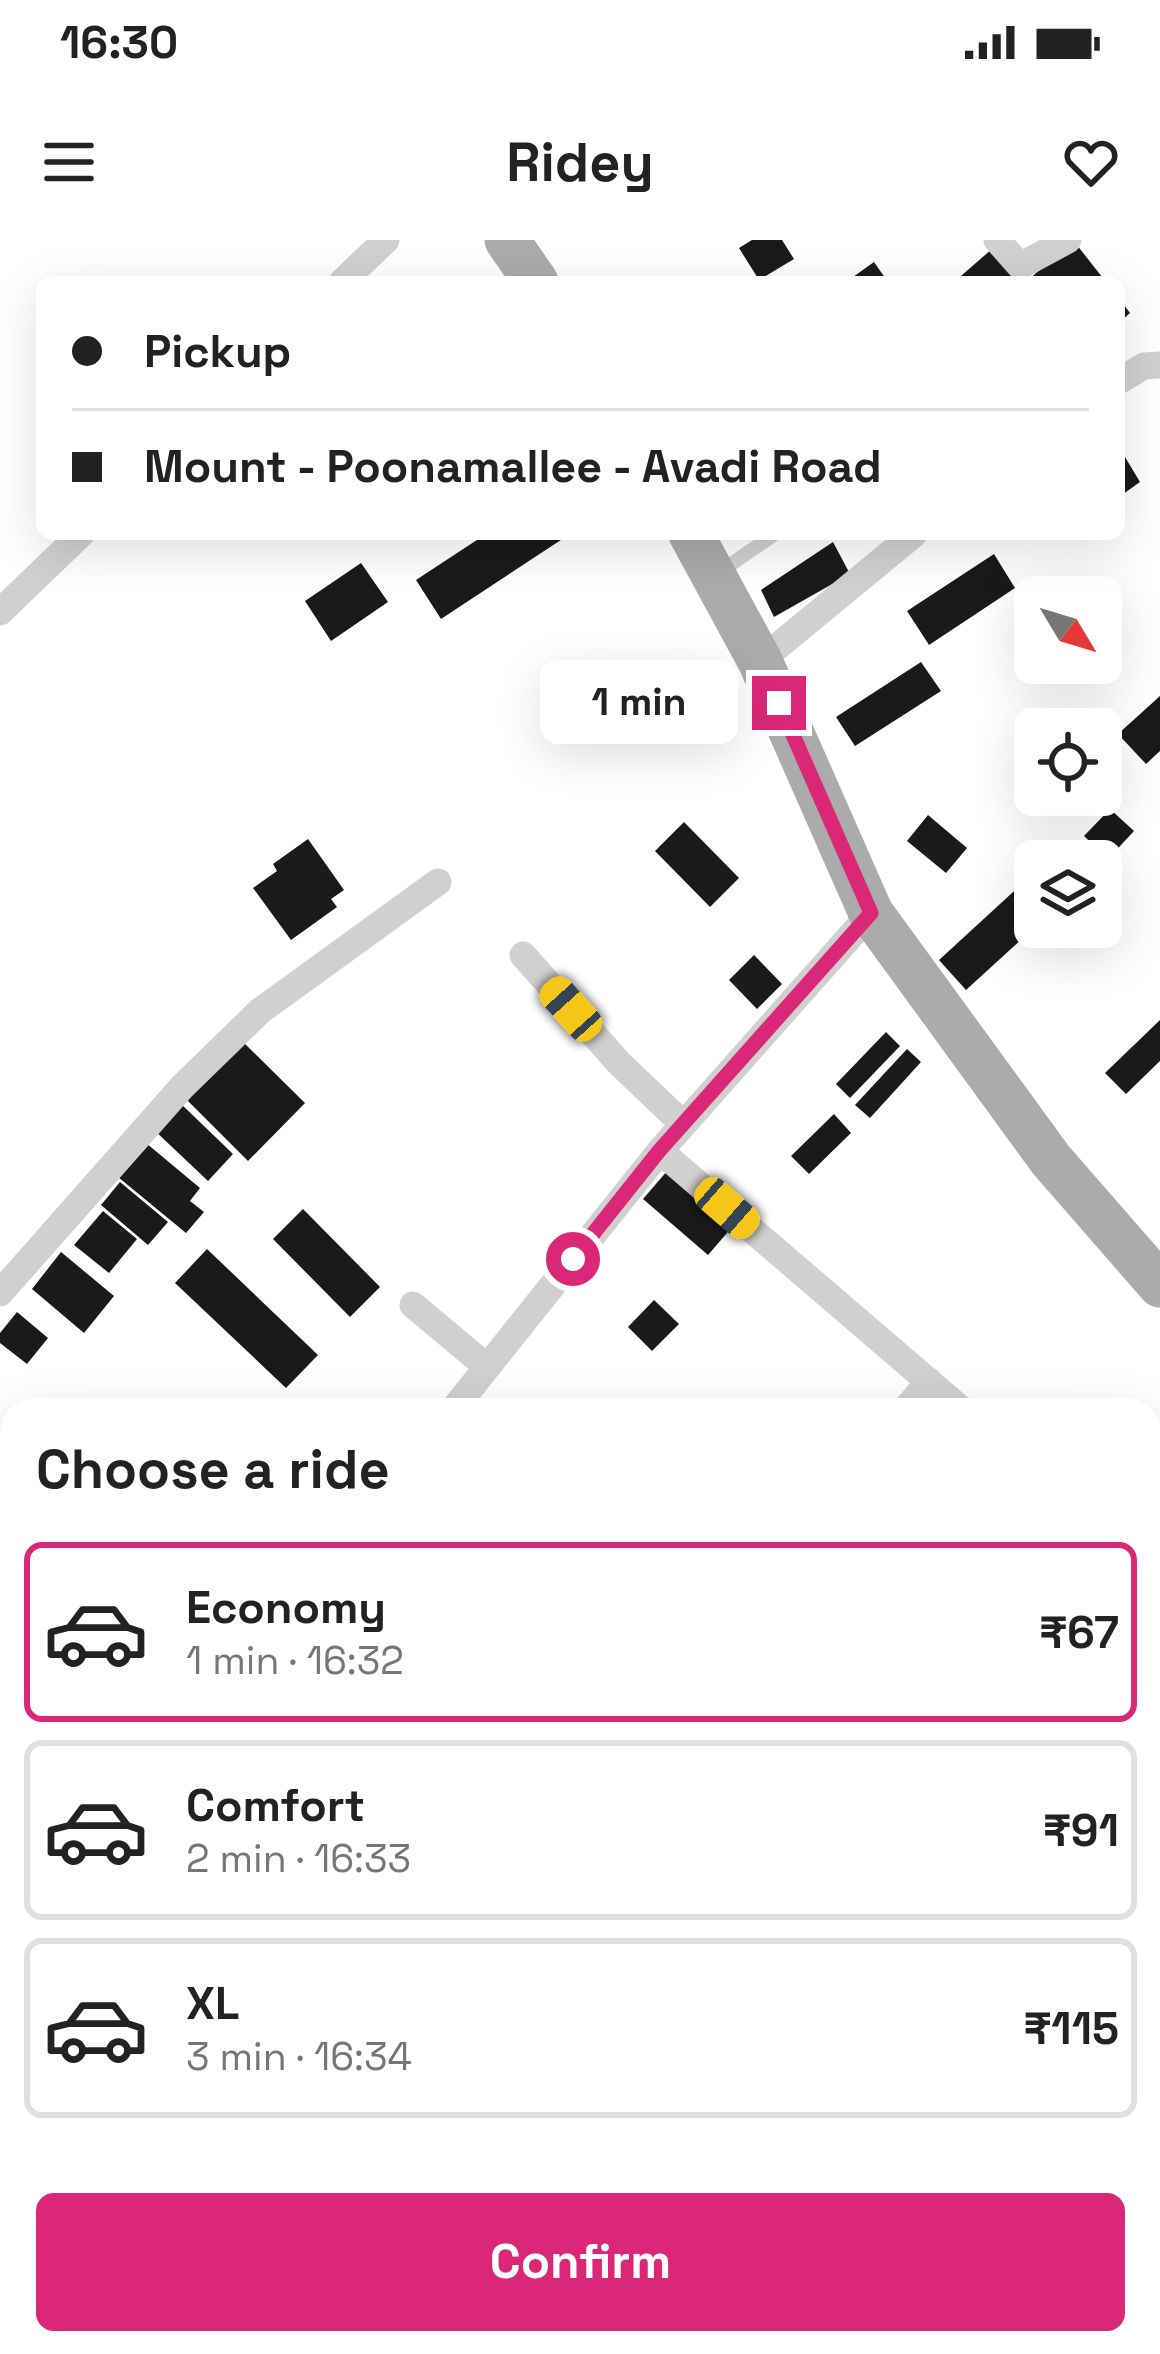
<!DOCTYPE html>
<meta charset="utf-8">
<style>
body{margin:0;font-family:"Space Grotesk",sans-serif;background:#f6f6f6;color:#222;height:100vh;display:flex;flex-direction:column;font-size:45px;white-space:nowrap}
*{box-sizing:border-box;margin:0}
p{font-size:39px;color:#767676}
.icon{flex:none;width:66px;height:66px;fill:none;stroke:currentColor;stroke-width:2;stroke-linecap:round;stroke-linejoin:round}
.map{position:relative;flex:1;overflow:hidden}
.side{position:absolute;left:0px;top:1158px;width:1161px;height:957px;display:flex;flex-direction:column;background:#fff;border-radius:36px 36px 0 0;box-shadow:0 12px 48px #0002}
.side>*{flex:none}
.guide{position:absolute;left:36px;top:36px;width:1089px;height:264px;border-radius:18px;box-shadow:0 12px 48px #0002;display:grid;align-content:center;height:264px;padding:0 36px;background:#fff}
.needle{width:78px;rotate:128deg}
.buttons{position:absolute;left:1014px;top:336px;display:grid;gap:24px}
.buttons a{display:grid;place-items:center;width:108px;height:108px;border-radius:18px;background:#fff;box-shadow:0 12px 48px #0002;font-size:60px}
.end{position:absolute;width:54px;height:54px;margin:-27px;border:15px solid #db2777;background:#fff;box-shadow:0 0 0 6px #fff}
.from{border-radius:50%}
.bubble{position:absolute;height:84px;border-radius:18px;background:#fff;box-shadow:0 12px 48px #0002;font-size:39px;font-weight:700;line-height:84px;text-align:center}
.car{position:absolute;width:36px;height:72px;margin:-36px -18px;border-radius:15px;box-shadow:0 0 9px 3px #0007;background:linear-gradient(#f5c518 24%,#345 0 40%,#f5c518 0 76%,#345 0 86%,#f5c518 0)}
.guide b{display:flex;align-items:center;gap:42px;height:114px;font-size:45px}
.guide b+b{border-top:3px solid #e0e0e0}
.guide i{width:30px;height:30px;background:#222}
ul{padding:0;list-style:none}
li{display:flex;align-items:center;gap:36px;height:180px;margin:0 24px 18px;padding:0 12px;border:6px solid #e0e0e0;border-radius:18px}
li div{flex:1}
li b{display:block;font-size:45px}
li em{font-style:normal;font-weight:700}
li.active{border-color:#db2777}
li>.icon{width:108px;height:108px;stroke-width:1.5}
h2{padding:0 36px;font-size:54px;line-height:144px}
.button{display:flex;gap:24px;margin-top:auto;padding:24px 36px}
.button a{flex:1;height:138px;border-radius:18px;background:#db2777;color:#fff;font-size:48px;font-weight:700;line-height:138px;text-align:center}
.status{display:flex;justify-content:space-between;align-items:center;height:84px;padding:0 60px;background:#fff;direction:ltr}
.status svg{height:33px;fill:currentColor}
header{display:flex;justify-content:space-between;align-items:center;height:156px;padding:0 36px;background:#fff;font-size:54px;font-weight:700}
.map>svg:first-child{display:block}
.building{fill:#1a1a1a}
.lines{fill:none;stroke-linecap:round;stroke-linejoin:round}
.lane{stroke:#d0d0d0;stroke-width:14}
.street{stroke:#d0d0d0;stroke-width:27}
.secondary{stroke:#bdbdbd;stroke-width:39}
.primary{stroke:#ababab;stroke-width:45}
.highway{stroke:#9a9a9a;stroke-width:51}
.route{stroke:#db2777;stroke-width:15}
</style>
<div class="status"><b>16:30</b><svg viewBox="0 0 49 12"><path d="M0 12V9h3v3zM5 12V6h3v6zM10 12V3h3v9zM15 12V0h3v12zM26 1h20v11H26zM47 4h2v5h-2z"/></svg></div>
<header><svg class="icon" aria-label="menu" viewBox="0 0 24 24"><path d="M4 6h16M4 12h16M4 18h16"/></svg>Ridey<svg class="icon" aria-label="heart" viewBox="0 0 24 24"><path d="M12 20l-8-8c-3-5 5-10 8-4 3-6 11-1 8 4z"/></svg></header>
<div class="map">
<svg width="1160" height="2114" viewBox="0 0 1160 2114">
<rect width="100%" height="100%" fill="#fff"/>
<path class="building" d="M752 0H782L794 19 759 40 739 8Z
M1073 0 1106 42H1026Z
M992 9 1020 42H954Z
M874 22 888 42H846Z
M1119 58 1130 73 1119 83Z
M1119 207 1140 242 1119 257Z
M486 294H570L441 379 416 340Z
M833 302 850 334 774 377 761 350Z
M994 314 1015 348 929 405 907 371Z
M361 323 388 362 331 401 305 361Z
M921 422 941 451 855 506 836 477Z
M1160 456V511L1146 524 1118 494Z
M1110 569 1134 591 1108 619 1084 596Z
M928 575 967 608 946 633 907 601Z
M684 582 739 638 710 667 655 611Z
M308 599 344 650 331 659 337 667 291 700 253 648 277 631 273 624Z
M1023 643 1035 656V687L966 750 939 720Z
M754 715 782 744 757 769 729 740Z
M1160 780V821L1126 854 1105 833Z
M886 792 900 806 850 858 836 844Z
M238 797 305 863 248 921 182 855Z
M907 809 921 822 870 878 855 865Z
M178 861 233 914 208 941 152 888Z
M834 874 851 893 809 934 791 916Z
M146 903 200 948 190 961 204 972 186 993 118 937Z
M668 930 733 986 708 1015 643 959Z
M120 942 168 982 148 1005 101 965Z
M303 969 380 1047 350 1077 273 999Z
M103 971 137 999 109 1033 74 1005Z
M207 1009 318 1115 286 1148 175 1043Z
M61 1012 114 1056 84 1093 32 1049Z
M654 1060 679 1084 652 1111 628 1087Z
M17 1072 48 1098 27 1124 0 1103V1093Z
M2 1414 12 1422V1476L0 1490Z
M1160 1429V1516L1149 1508V1443Z
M12 1490V1539L0 1530V1506Z
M0 1889 12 1897V1910L0 1928Z"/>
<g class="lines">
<path class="lane" d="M718 333 775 294"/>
<path class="street" d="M997 0 1020 26 1068 0
M342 42 386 0
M1119 141 1144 126 1160 125
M0 372 81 294
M760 421 914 294
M523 715 619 823 683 884
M660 911 962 1170
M0 1053 182 847 260 771 438 642
M413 1065 487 1127
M453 1170 660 911 871 673
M905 1170 929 1141
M1149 1369 1160 1356
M0 1383 12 1395
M0 1783 12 1791
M0 2099 23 2114
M488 2114 496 2103"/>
<path class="secondary" d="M1149 1981 1160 1970
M993 2114 1007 2103"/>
<path class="primary" d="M507 0 536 42
M691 294 760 421 871 673 1051 920 1160 1045"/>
<path class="highway" d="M1149 2055 1160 2046
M1079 2114 1092 2103"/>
</g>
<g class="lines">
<path class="route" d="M573 1019 659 911 871 673 779 463"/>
</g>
</svg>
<div class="buttons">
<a><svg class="needle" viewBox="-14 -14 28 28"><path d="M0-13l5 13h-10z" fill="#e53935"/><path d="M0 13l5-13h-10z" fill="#767676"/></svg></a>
<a><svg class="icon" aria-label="locate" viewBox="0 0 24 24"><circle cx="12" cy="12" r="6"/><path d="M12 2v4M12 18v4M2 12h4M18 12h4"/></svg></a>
<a><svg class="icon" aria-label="layers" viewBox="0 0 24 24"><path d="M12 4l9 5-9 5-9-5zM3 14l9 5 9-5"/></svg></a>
</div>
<i class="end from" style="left:573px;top:1019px"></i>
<i class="end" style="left:779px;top:463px"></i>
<div class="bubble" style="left:540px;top:420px;width:198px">1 min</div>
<i class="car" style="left:571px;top:769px;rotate:318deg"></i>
<i class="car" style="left:727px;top:968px;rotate:131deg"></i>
<div class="guide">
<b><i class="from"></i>Pickup</b>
<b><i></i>Mount - Poonamallee - Avadi Road</b>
</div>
<section class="side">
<h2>Choose a ride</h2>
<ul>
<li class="active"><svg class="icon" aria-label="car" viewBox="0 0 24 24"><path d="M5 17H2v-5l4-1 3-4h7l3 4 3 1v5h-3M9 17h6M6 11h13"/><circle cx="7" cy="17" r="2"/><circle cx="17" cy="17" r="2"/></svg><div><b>Economy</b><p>1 min · 16:32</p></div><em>₹67</em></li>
<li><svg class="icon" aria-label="car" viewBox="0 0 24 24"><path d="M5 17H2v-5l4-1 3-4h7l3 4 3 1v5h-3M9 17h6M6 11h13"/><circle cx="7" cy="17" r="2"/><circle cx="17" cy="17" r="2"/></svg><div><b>Comfort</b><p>2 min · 16:33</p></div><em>₹91</em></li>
<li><svg class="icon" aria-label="car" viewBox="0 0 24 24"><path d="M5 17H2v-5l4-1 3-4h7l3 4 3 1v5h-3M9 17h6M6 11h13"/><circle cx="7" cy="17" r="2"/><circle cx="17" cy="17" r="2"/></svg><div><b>XL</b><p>3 min · 16:34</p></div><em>₹115</em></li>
</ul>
<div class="button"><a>Confirm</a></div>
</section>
</div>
